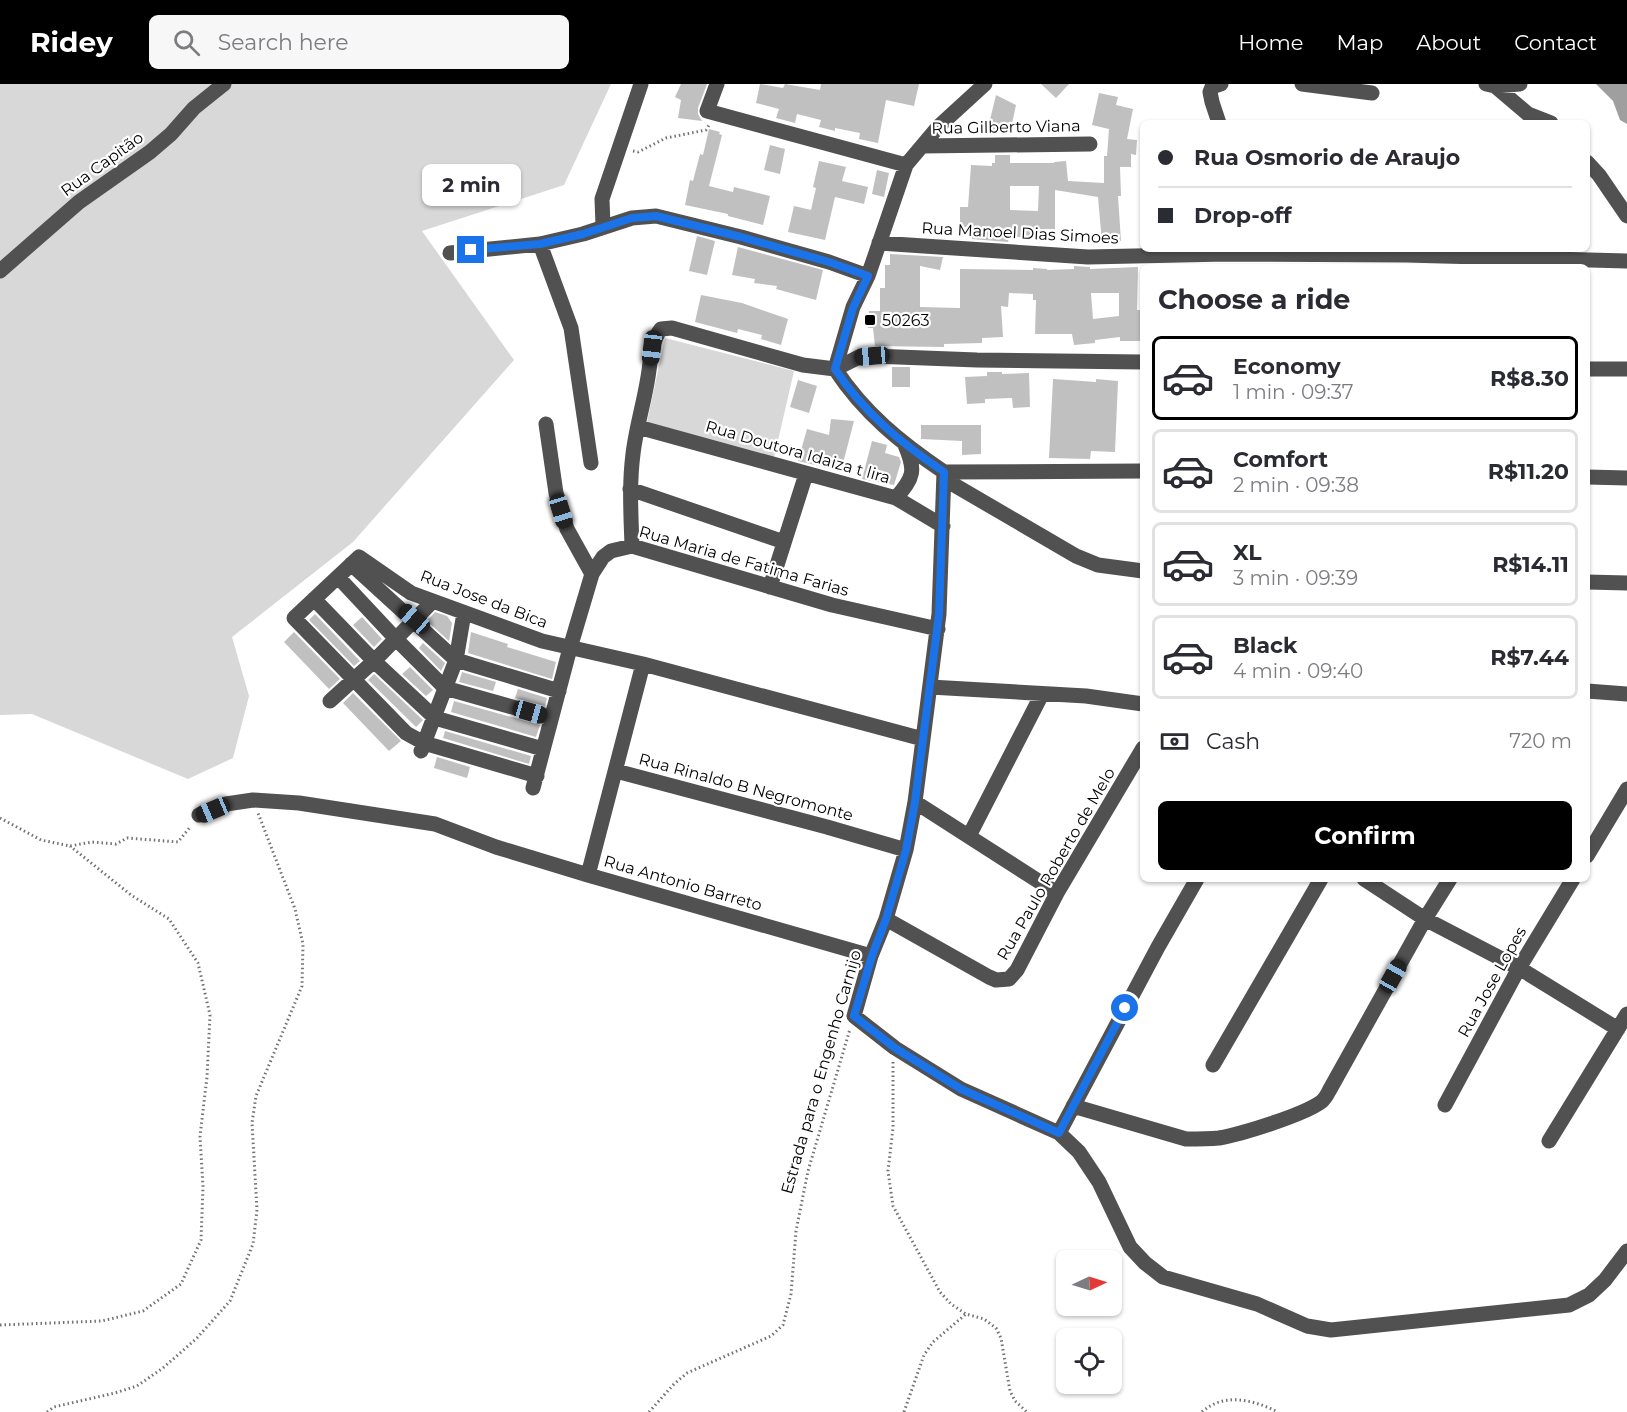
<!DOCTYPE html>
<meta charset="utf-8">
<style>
body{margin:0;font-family:Montserrat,sans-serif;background:#f7f7f7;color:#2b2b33;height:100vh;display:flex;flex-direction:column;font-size:22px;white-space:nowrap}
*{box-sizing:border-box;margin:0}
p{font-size:20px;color:#7c7c81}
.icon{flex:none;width:33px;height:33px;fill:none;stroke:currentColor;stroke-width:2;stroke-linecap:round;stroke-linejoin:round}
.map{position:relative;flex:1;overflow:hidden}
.drawer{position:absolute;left:1140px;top:180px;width:450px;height:618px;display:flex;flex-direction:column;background:#fff;border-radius:9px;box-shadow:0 2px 4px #0004}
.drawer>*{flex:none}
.banner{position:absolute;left:1140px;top:36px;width:450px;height:132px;border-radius:9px;box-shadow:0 2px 4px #0004;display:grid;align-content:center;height:132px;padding:0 18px;background:#fff}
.needle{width:39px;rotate:86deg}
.buttons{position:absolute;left:1056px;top:1166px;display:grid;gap:12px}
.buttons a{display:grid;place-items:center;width:66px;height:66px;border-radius:9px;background:#fff;box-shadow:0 2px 4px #0004;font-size:30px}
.end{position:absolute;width:27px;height:27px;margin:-14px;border:8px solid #1a73e8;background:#fff;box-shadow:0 0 0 3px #fff}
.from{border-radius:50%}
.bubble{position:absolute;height:42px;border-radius:9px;background:#fff;box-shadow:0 2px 4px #0004;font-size:20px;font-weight:700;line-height:42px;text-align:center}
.car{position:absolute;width:18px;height:36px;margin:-18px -9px;border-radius:8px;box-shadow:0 0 4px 2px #0007;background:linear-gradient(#222 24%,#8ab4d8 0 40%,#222 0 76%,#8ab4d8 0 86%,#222 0)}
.banner b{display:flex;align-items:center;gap:21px;height:57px;font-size:22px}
.banner b+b{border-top:2px solid #e1e1e2}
.banner i{width:15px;height:15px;background:#2b2b33}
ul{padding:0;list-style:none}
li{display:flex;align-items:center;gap:18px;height:84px;margin:0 12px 9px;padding:0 6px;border:3px solid #e1e1e2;border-radius:9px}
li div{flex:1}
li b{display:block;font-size:22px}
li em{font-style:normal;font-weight:700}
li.current{border-color:#000}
li>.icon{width:54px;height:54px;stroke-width:1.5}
h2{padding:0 18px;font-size:27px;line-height:72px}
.pay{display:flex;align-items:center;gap:15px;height:66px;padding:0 18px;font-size:22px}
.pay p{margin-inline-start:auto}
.button{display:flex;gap:12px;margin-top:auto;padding:12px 18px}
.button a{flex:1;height:69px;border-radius:9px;background:#000;color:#fff;font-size:24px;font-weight:700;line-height:69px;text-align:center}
header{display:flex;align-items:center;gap:36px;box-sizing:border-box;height:84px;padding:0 30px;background:#000;color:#fff}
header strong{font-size:28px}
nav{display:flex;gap:33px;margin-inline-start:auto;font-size:21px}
.search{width:420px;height:54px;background:#f7f7f7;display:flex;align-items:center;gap:15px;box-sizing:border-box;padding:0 21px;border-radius:9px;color:#7c7c81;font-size:22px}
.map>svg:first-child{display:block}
.green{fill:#d8d8d8}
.water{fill:#9f9f9f}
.building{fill:#c0c0c0;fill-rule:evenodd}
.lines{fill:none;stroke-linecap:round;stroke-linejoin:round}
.path{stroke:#737373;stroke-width:3;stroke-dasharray:1.5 3;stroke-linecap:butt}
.minor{stroke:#515151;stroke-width:15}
.route{stroke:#1a73e8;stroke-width:8}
.poi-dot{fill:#000;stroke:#fff;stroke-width:2}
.labels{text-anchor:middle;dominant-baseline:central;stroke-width:4.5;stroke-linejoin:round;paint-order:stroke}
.street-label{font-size:16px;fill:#000;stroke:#fff}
.poi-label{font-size:16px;fill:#000;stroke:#fff;text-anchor:start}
</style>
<header>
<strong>Ridey</strong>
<div class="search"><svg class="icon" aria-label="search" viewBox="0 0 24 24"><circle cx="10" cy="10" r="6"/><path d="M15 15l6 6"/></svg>Search here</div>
<nav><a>Home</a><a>Map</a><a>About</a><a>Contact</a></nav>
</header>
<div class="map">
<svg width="1627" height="1328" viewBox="0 0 1627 1328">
<rect width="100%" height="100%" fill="#fff"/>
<path class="green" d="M0 0H611L564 101 422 147 514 276 353 458 232 553 249 612 233 674 188 695 32 630 0 631Z
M665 254 794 287 774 374 647 338Z"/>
<path class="water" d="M1596 0H1627V40L1620 36 1613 17Z"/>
<path class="building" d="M681 0H707L698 24V30L702 37 678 34 681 16 675 13Z
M760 0 783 4 785 0 820 6 821 0H919L914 22 886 16 878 59 859 55 860 49 835 44V47L819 43 821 36 797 30 795 39 776 34 779 25 756 19Z
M1041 0H1069L1056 14Z
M1099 9 1118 13 1116 21 1133 25 1127 55 1137 56 1136 71 1131 70V83H1120L1121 112H1118L1121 157 1102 159 1098 113 1055 106V145H1033V153H1009L1008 158 972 155V143H960V123H968L971 81 992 82V79H995V71H1010V79H1054V78L1066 77 1068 97 1104 99V72H1107L1109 45 1092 41ZM1010 102H1039L1038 127 1010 126Z
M996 11 1016 21 1010 49 988 44Z
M709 45 720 48 719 50 722 51 709 102 733 108 734 103 770 112 763 141 728 132V130L685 121 690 96 693 97 700 70 703 71Z
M770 61 785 65 780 90 764 86Z
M819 77 846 83 842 97 868 103 864 120 835 113 825 156 788 148 794 122 811 126 816 104 813 103Z
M877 86 889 89 884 113 872 110Z
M697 152 715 157 707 191 689 187Z
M738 163 823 186 816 216 776 205 777 202 754 199 755 195 732 191Z
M890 170 943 173 940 186 920 182V223L960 224V185L1033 186V184L1047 185V186L1074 185V182L1090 183V185L1138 183 1137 226H1140V257H1120V253L1095 256V259L1074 261 1072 250H1035L1036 216H1033V210L1009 209 1008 223 1001 222 1003 253 982 254V259L944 260V263L875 262 873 244H868L869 227H880V204H885V181H890ZM1091 209H1119V232L1093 235Z
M701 211 742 219 788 235 781 261 761 255 762 251 738 245 737 249 695 238Z
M892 283H910V303H892Z
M987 288H1002V290L1029 289 1030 323 1013 324 1012 314 985 315V319L967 320 965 293 987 292Z
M1053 295 1096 298V295L1118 297 1115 368 1091 367 1090 375 1049 374Z
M798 296 817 302 809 329 790 323Z
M831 335 854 337 841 387 798 377 807 345 829 351Z
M921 341H981V370L962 371V357L921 355Z
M872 357 887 361 885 369 899 373 901 378 894 401 862 395Z
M435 528 447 532 452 539 449 557 427 537Z
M315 530 360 577 354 582 309 536Z
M362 533 382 555 374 563 353 541Z
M294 548 340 595 329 605 284 558Z
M471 548 508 560 507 563 556 578 552 595 468 569Z
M423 559 445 579 441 587 419 564Z
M410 583 433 606 426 612 402 590Z
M462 588 496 598 493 607 459 598Z
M374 590 423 636 416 643 368 596Z
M518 605 547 614 545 622 515 614Z
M353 609 401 657 389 667 343 619Z
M454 617 540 641 536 653 451 628Z
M445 647 531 672 529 680 443 654Z
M437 673 470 683 467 694 434 684Z"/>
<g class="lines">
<path class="path" d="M633 67 638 68 666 54 706 46 709 41
M0 734 41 756 70 762 92 758 116 760 127 754 178 758 191 742
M893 978V1044L888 1087 893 1122 940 1208 951 1220 966 1230 984 1235 996 1244 1001 1254 1010 1307 1015 1317 1027 1328
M0 1241 102 1237 143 1227 181 1200 201 1156 203 1103 200 1052 207 993 210 931 198 879 169 835 131 811 70 762
M47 1328 54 1323 115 1309 137 1302 163 1284 197 1254 230 1217 253 1160 257 1126 252 1039 256 1012 302 902 303 860 295 825 258 729
M649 1328 674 1300 687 1289 771 1252 783 1241 791 1210 796 1147 808 1087 850 945
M904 1328 924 1271 933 1258 966 1230
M1202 1328C1224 1308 1254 1316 1278 1328"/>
<path class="minor" d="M717 0 707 27 906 81
M1302 0 1372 9
M1486 0 1495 2 1528 30 1551 39
M1495 2 1520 0
M1219 39 1212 18 1210 8 1212 3 1221 0
M922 62 1090 60
M1587 78 1599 91 1627 132
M603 142 602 115 641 0
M879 159 1088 173 1227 170 1406 171 1627 177
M540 160 571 244 591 379
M450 169 540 160 583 150 632 134 656 132 741 153 829 178 868 192
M0 187 79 118 150 68 171 50 194 24 224 0
M1587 285H1627
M546 340 556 409 567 445 592 490
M638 343 896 414 943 442
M944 388 939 530 915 718 906 766 886 835 871 872 854 932 895 964 961 1005 1059 1049 1079 1068 1099 1098 1130 1163 1145 1179 1163 1193 1257 1220 1307 1242 1331 1246 1569 1221 1589 1211 1605 1196 1627 1167
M944 388C901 359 864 329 835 285L853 223 868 192 906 81 938 43 985 0
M944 388 1143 387
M1587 393 1627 394
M944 395 1076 472 1098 481 1143 487
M630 405 784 458
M896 414C914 393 916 387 905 361
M632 462C631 431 629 401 633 370 636 344 644 319 648 293 651 276 650 259 661 245L672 244 803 281 835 285 859 273 872 272 977 276 1143 278
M351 480 456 576 559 607
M338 493 396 555 445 604 551 634
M1587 498 1627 499
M770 503 806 390
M314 515 374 577 435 634 543 665
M643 580 588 791 871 872
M930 603 1086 612 1143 620
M1587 607 1627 610
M330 617 374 577 432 518
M421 667 456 576 464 529
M616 687 827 743 906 766
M537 692 424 659 406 649 294 534 359 473 411 509 542 557 643 580 923 655
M533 704 570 564 592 490 603 473 611 467 632 462 832 521 938 545
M915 718 1057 809
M199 731 226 720 253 716 299 719 435 740 496 763 588 791
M969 752 1042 610
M1587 772 1627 705
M1364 795 1425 835 1519 884 1618 945
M886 835 989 893 996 896 1009 895 1017 886 1057 809 1143 664
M1213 981 1321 795
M1445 1021 1519 884 1573 795
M1073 1022 1186 1055C1197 1055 1208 1055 1219 1054 1242 1050 1303 1031 1321 1018 1325 1015 1327 1011 1329 1007L1425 835 1450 795
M1059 1049 1158 863 1197 795
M1549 1057 1627 930"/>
</g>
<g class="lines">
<path class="route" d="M471 166 540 160 583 150 632 134 656 132 741 153 829 178 868 192 853 224 835 285C864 329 901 359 944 388L939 530 915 718 906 766 886 835 872 872 854 932 895 964 961 1005 1059 1049 1125 924"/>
</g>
<rect class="poi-dot" x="864" y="230" width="12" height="12" rx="3"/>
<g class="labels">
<g class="street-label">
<text transform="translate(1006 43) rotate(-1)">Rua Gilberto Viana</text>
<text transform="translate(102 80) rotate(-36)">Rua Capitão</text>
<text transform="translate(1020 149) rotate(3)">Rua Manoel Dias Simoes</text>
<text transform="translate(798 368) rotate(16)">Rua Doutora Idaiza t lira</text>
<text transform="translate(744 477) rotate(16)">Rua Maria de Fatima Farias</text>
<text transform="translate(484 515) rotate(21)">Rua Jose da Bica</text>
<text transform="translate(746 703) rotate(15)">Rua Rinaldo B Negromonte</text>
<text transform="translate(1056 780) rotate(-60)">Rua Paulo Roberto de Melo</text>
<text transform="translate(683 799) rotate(16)">Rua Antonio Barreto</text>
<text transform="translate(1492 898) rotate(-61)">Rua Jose Lopes</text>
<text transform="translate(821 988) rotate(-74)">Estrada para o Engenho Carnijo</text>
</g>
<g class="poi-label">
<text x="882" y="236">50263</text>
</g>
</g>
</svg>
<div class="buttons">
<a><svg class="needle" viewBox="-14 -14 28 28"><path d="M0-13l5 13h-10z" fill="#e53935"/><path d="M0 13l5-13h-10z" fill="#7c7c81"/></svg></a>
<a><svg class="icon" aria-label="locate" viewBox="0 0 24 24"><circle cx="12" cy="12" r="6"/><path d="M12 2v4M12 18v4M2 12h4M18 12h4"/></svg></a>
</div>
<i class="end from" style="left:1125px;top:924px"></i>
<i class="end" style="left:471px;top:166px"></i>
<div class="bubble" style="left:422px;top:80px;width:99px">2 min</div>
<i class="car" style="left:652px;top:264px;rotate:187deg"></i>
<i class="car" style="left:872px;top:272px;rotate:265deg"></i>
<i class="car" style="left:561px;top:427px;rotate:163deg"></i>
<i class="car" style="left:414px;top:535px;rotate:311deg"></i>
<i class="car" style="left:530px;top:628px;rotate:106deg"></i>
<i class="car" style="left:213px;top:726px;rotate:247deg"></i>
<i class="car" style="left:1393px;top:892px;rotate:29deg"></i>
<div class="banner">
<b><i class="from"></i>Rua Osmorio de Araujo</b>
<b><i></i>Drop-off</b>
</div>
<section class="drawer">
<h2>Choose a ride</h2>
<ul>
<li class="current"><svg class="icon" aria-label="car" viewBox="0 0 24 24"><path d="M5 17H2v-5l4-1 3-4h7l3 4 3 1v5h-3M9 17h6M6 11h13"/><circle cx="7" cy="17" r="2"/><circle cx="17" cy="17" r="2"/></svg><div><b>Economy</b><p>1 min · 09:37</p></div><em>R$8.30</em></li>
<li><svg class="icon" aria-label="car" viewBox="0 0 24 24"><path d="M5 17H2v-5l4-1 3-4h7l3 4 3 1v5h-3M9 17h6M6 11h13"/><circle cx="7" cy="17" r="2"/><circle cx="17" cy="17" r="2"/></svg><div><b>Comfort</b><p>2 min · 09:38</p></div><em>R$11.20</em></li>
<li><svg class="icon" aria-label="car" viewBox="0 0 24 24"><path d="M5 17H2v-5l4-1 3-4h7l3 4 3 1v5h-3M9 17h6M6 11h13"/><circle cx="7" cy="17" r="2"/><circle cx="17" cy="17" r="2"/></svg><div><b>XL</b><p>3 min · 09:39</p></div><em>R$14.11</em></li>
<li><svg class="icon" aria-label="car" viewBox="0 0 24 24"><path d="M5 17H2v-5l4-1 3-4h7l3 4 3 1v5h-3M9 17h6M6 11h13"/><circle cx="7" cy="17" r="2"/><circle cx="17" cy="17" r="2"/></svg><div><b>Black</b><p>4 min · 09:40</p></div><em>R$7.44</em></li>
</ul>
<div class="pay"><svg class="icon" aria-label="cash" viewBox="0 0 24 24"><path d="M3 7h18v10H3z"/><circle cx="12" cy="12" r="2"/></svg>Cash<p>720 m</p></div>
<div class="button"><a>Confirm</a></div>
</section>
</div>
